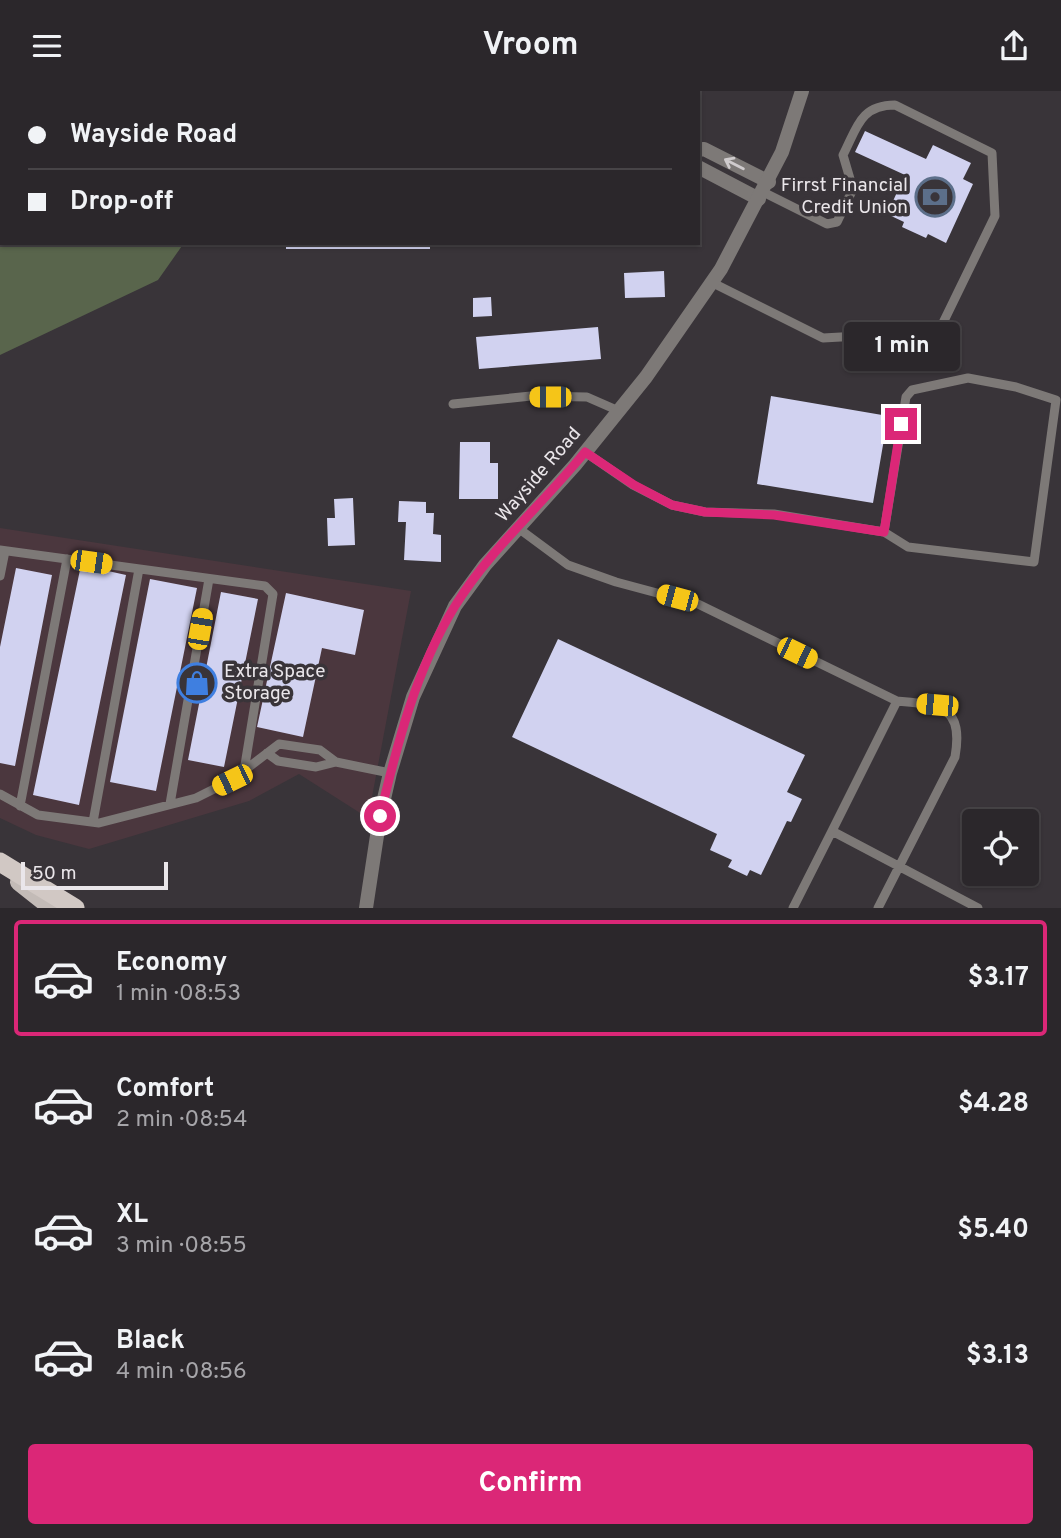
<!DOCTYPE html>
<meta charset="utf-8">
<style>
body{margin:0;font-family:Overpass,sans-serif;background:#373337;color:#f1f3f6;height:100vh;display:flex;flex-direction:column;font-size:26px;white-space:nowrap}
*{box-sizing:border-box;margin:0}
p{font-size:23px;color:#a6a5a9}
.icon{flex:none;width:38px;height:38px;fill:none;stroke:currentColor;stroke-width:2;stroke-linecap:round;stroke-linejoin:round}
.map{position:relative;height:817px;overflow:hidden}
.sheet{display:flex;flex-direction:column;background:#2b272b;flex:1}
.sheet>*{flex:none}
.top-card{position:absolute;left:0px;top:0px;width:700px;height:154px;box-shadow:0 2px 5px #0004,0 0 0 2px #474447;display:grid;align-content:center;height:154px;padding:0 28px;background:#2b272b}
.controls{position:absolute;left:962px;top:718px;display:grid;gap:14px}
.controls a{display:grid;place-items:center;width:77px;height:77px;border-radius:7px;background:#2b272b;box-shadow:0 2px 5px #0004,0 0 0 2px #474447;font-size:35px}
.scale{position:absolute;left:21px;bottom:18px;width:147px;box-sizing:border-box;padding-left:7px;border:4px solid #eae6ea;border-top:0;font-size:19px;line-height:24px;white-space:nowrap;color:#eae6ea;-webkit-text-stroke:5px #393439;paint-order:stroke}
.end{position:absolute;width:32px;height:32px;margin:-16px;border:9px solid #db2777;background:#fff;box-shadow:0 0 0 4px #fff}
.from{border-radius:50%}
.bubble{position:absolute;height:49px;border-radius:7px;background:#2b272b;box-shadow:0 2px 5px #0004,0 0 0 2px #474447;font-size:23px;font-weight:700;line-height:49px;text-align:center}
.car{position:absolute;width:21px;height:42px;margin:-21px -10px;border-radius:9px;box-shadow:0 0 5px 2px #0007;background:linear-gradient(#f5c518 24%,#345 0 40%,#f5c518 0 76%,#345 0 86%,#f5c518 0)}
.top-card b{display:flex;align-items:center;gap:24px;height:66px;font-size:26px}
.top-card b+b{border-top:2px solid #474447}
.top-card i{width:18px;height:18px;background:#f1f3f6}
ul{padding:12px 0 0;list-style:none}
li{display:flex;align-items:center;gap:21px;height:116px;margin:0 14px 10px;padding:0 14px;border:4px solid transparent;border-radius:7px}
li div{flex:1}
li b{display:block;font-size:26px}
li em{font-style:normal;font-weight:700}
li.selected{border-color:#db2777}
li>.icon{width:63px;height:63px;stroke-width:1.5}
.button{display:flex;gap:14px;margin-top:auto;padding:14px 28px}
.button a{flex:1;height:80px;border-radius:7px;background:#db2777;color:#fff;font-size:28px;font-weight:700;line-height:80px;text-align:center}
header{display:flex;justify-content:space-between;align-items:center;height:91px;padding:0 28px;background:#2b272b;font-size:32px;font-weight:700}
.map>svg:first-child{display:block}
.commercial{fill:#4b373e}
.forest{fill:#59654c}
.building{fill:#d1d2f0}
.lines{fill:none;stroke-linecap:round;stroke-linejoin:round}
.service{stroke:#7d7977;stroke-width:9}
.minor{stroke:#7d7977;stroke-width:14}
.tertiary{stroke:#7d7977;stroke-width:14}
.primary{stroke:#c3bbb7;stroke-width:18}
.trunk{stroke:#d1c8c4;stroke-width:19}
.oneway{stroke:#cfcbcd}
.route{stroke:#db2777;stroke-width:9}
.labels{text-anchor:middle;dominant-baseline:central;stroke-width:7;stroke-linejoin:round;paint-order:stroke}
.poi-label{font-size:19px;fill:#eae6ea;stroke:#393439;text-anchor:end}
.street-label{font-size:19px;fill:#eae6ea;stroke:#393439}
</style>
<header><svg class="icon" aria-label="menu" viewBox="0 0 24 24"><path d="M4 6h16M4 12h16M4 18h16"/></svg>Vroom<svg class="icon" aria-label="share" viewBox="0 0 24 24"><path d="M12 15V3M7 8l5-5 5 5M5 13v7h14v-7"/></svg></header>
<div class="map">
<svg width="1061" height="817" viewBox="0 0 1061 817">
<rect width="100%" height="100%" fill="#393439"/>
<path class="commercial" d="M0 437 411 500 368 727 299 683 249 710 89 758 36 744 0 727Z"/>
<path class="forest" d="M0 0H293L2 2V152H184L158 189 0 264Z"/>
<path class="building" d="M865 40 926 68 933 54 971 72 963 88 973 93 946 152 928 143 926 147 902 136 904 131 887 123 905 84 855 61Z
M286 152H430V158H286Z
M664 180 665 206 625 207 624 182Z
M491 206 492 225 473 226V207Z
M598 236 601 268 479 278 476 246Z
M771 305 888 325 873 412 757 393Z
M460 351H490V372H498V408H459Z
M353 407 355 454 328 455 327 427H335L334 408Z
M399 410 426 411V422H434L433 443 441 444V471L404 469 406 431H398Z
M81 474 126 484 79 714 33 704Z
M16 477 52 484 15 675 0 672V556Z
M150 488 197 497 156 700 110 691Z
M221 501 258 508 224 676 188 669Z
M286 502 364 519 355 564 322 557 303 646 257 636Z
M558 548 805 664 787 701 802 708 791 731 787 730 761 784 750 779 747 785 728 776 732 769 710 759 717 743 512 646Z"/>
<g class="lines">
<path class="service" d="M711 191 823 247 930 241 940 238 995 125 992 62 895 14C860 14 857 37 843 64L853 98 837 131 827 133 763 101
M453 313 531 305 587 306 619 320
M585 361 633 394 672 414 705 421 774 423 884 441 908 456 1034 471 1056 309 1016 296 968 287 912 299 906 306 884 441
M518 437 568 474 616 491 698 513 897 610 832 740 978 817
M0 459 265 495 273 503 244 680
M0 485 5 460
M267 662 278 670 316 676 336 671 390 682
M0 703 38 724 99 732 196 707 232 689 279 653 320 659 336 671
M170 713 209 488
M20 715 67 468
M93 731 139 478
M793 817 832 740
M878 817 955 666C964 614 940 614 897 610"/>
<path class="minor" d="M698 59 704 58 769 91
M698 76 759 108"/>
<path class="tertiary" d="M366 817 380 725 390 682 413 606 455 515 485 474 575 374 646 286 721 178 782 61 802 0"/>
<path class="primary" d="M19 791 52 817"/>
<path class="trunk" d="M0 771 75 817"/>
</g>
<defs><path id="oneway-shaft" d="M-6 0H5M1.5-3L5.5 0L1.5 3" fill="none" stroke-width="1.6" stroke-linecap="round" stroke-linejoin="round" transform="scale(1.75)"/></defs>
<use class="oneway" href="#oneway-shaft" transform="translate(734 73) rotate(-153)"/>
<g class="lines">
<path class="route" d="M380 725C397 654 416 578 455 515 490 458 543 413 585 361L634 394 672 414 705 421 774 424 884 441 901 333"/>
</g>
<defs>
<g id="bank-ring" transform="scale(2.0125)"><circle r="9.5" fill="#393439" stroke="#5c6f8a" stroke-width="1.5"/><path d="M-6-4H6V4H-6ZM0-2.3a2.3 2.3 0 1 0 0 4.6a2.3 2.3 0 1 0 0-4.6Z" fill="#5c6f8a"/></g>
<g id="shop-ring" transform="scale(2.0125)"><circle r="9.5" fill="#393439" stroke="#3f7fe0" stroke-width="1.5"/><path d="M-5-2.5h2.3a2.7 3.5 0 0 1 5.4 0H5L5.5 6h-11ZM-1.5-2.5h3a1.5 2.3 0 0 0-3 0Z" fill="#3f7fe0"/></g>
</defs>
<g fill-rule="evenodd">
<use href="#bank-ring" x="935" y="106"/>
<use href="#shop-ring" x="197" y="592"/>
</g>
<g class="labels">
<g class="poi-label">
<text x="908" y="95">Firrst Financial<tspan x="908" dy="22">Credit Union</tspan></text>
<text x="224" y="581" text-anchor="start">Extra Space<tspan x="224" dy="22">Storage</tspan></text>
</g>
<g class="street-label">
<text transform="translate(539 384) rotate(-49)">Wayside Road</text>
</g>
</g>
</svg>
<div class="controls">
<a><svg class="icon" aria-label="locate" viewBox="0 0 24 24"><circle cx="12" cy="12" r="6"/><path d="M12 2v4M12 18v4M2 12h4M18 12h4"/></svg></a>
</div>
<div class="scale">50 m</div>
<i class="end from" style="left:380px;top:725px"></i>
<i class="end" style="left:901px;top:333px"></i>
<div class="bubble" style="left:844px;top:231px;width:116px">1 min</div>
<i class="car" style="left:550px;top:306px;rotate:270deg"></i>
<i class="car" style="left:91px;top:471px;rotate:98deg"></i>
<i class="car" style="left:677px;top:507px;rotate:285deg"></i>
<i class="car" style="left:200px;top:538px;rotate:10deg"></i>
<i class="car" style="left:797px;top:562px;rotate:116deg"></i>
<i class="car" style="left:937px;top:614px;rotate:275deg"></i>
<i class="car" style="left:232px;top:689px;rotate:244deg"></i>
<div class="top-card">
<b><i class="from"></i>Wayside Road</b>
<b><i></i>Drop-off</b>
</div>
</div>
<section class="sheet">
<ul>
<li class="selected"><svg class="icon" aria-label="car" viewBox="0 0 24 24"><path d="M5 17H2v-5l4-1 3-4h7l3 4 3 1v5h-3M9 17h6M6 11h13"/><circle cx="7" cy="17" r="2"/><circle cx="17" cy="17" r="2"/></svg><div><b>Economy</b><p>1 min · 08:53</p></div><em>$3.17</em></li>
<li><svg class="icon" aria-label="car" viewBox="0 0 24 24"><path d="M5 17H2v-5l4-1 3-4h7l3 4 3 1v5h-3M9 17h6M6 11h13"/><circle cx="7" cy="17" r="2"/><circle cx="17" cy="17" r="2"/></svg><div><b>Comfort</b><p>2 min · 08:54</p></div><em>$4.28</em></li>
<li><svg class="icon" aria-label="car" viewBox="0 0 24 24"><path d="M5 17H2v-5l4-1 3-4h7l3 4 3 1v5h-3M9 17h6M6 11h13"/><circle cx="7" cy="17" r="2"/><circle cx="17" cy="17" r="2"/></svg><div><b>XL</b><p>3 min · 08:55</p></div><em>$5.40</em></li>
<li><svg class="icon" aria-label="car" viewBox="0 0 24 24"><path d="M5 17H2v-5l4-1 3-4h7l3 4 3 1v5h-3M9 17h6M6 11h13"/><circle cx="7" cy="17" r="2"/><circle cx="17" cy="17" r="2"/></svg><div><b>Black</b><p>4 min · 08:56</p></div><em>$3.13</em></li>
</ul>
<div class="button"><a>Confirm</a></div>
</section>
